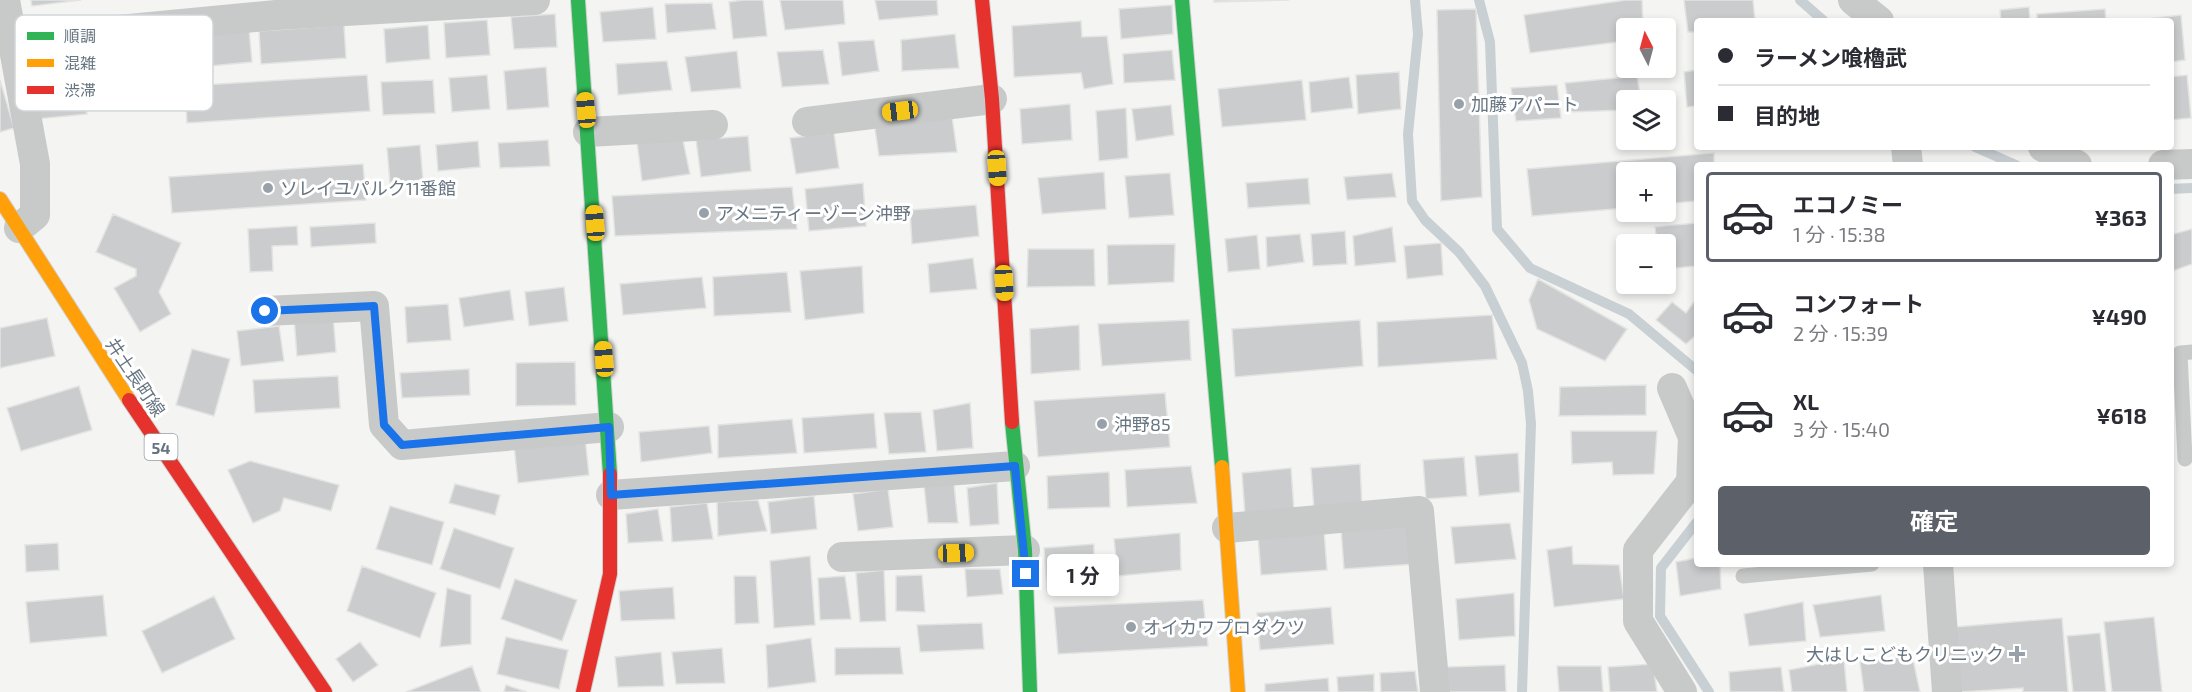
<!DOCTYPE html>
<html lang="ja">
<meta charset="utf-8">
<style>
body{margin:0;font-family:"Exo 2","Noto Sans JP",sans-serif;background:#f7f7f7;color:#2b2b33;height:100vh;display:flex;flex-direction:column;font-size:22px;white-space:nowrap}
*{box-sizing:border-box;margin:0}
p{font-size:20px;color:#7c7c81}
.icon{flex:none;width:33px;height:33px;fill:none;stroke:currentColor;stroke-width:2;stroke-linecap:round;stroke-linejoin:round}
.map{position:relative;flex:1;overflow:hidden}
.side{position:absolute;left:1694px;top:162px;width:480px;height:405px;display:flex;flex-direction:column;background:#fff;border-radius:6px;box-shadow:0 3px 9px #0003}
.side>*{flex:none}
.top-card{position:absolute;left:1694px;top:18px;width:480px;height:132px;border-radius:6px;box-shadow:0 3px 9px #0003;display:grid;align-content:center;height:132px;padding:0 24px;background:#fff}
.needle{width:39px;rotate:354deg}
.buttons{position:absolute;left:1616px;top:18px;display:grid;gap:12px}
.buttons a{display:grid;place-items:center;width:60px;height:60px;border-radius:6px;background:#fff;box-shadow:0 3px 9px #0003;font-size:30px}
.end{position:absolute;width:27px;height:27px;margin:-14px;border:8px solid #1a73e8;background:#fff;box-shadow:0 0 0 3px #fff}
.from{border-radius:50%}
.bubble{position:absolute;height:42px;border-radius:6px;background:#fff;box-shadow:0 3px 9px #0003;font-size:20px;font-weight:700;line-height:42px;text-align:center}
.car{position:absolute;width:18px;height:36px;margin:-18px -9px;border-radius:8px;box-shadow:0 0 4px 2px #0007;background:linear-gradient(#f5c518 24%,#345 0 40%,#f5c518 0 76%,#345 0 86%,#f5c518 0)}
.top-card b{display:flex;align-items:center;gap:21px;height:57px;font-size:22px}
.top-card b+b{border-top:2px solid #e1e1e2}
.top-card i{width:15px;height:15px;background:#2b2b33}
ul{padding:10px 0 0;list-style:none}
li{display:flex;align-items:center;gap:18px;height:90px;margin:0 12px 9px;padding:0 12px;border:3px solid transparent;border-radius:6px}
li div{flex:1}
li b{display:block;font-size:22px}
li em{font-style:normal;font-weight:700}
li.on{border-color:#5c6068}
li>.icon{width:54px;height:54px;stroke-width:1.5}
.primary-button{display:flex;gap:12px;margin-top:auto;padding:12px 24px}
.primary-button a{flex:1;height:69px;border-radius:6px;background:#5c6068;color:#fff;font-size:24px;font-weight:700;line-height:69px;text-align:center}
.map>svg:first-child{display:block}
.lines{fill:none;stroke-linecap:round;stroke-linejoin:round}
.stream{stroke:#c9d0d3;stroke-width:10}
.building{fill:#cbcccd;stroke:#e3e3e2;stroke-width:1.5}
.fast-casing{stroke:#d1d2d2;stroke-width:16}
.slow-casing{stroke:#d1d2d2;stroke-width:16}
.jam-casing{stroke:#d1d2d2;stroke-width:16}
.lane{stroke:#c8caca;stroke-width:15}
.street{stroke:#c8caca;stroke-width:30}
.fast{stroke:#30b455;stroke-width:14}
.slow{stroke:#ff9f0a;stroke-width:14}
.jam{stroke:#e5322d;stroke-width:14}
.route{stroke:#1a73e8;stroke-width:8}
.poi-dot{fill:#98a1a9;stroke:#fff;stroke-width:2}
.labels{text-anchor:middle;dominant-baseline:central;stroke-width:6;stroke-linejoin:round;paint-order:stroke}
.shield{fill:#fff;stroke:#949ea7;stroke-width:1.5}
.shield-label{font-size:16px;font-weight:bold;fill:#667581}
.poi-label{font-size:18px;fill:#667581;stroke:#fff;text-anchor:start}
.street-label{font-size:18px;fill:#667581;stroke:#fff}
.key{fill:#fff;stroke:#d1d6d9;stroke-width:1.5}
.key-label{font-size:16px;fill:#667581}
</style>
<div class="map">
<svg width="2192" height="692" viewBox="0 0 2192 692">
<rect width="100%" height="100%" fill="#f4f4f2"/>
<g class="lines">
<path class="stream" d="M1415 0 1418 34 1408 134 1412 201 1425 220 1459 252 1485 286 1522 363 1528 391 1531 424 1522 692
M1479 0 1490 42 1497 229 1530 268 1629 314 1696 370
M1800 0 1824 21
M1975 147 2016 165
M2170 189 2192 188
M1696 523 1661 568 1660 616 1709 692"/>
</g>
<path class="building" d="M31 0H81L32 6Z
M743 0H763L767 36 733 39 729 2Z
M780 0H843L845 24 785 30Z
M875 0H937L938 15 879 20Z
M1214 0H1289L1214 2Z
M1626 0H1642L1643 28H1626V41L1530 53 1524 15Z
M1684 0H1753L1755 21H1696V32H1688Z
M712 3 716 29 667 33 665 4Z
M1172 5 1173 34 1121 39 1119 9Z
M653 7 656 39 603 42 600 12Z
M2029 7 2030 21H2001L2000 10Z
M1476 9 1482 197 1441 201 1437 10Z
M2105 9 2106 21H2037V14Z
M555 14 557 47 514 49 511 17Z
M2181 15 2185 60 2170 62V21H2130Z
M487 20 490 55 446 58 444 23Z
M1081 21 1082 37 1107 36 1113 84 1084 89 1081 73 1014 77 1012 26Z
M344 25 346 58 261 64 259 31Z
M428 25 430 59 386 63 384 29Z
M249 29 252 62 178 69 175 37Z
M955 34 959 68 902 71 901 40Z
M874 40 879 71 842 76 838 42Z
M80 46 87 114 37 119 30 50Z
M823 50 829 84 782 87 777 52Z
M1172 50 1175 80 1124 83 1123 54Z
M737 51 741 88 691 92 685 57Z
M667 61 672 90 618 95 616 64Z
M546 67 549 107 507 110 504 71Z
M1696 70V106L1687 107 1684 72Z
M1399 72 1401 109 1358 114 1356 75Z
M367 75 370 111 187 123 185 86Z
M487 75 490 109 452 112 449 78Z
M2187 75 2191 118 2170 120V77Z
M1637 76 1641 100H1626V110L1570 112 1565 83Z
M1349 77 1353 108 1311 113 1309 82Z
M0 80 14 128 0 132Z
M433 80 435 113 383 115 381 82Z
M1302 80 1306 120 1222 127 1218 89Z
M1557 85 1561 118 1516 121 1511 88Z
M1070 104 1072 140 1022 144 1020 109Z
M1171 105 1174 135 1136 141 1132 109Z
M1126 108 1128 158 1099 161 1096 111Z
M952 116 957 152 879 156 874 122Z
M834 133 839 168 796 174 790 138Z
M748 136 751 171 701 177 696 140Z
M548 140 550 166 500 168 498 143Z
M683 140 690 174 642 181 637 142Z
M478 141 480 167 438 171 436 145Z
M420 145 423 180 390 183 387 148Z
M1714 153V165H1696V201L1665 204V172H1626V208L1532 216 1527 169Z
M363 164 366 200 172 213 169 177Z
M1104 172 1106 209 1042 214 1038 178Z
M1170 173 1174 215 1129 218 1125 176Z
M1392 173 1396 197 1347 200 1344 177Z
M1308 178 1310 204 1248 208 1246 183Z
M863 183 866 226 809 231 805 189Z
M792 187 797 229 615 236 612 196Z
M976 205 979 236 912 244 910 210Z
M113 214 181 243 159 292 171 314 140 332 114 288 136 276V269L96 252Z
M375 223 376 243 311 247 310 227Z
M1696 223V266L1665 269V244H1657L1655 227Z
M297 226 298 245 272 246 273 271 250 272 248 229Z
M1392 227 1396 262 1355 266 1353 236Z
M2192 229V264L2170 272V235Z
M1345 231 1347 264 1313 266 1311 234Z
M1300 234 1304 262 1267 267 1266 237Z
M1257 235 1260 269 1228 272 1225 239Z
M1441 243 1443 275 1407 279 1404 246Z
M1175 244 1174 282 1108 285 1107 245Z
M1028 249H1094L1095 286 1027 287Z
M973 258 977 289 930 293 928 264Z
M862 266 864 313 805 320 800 271Z
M787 272 791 312 714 316 713 277Z
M702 277 706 308 623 315 620 284Z
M1538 279 1627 329 1605 361 1537 329 1529 300Z
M564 287 568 321 529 326 525 292Z
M510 290 514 320 464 327 459 298Z
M1696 299V335L1686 344 1656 320 1672 302 1686 313Z
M448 304 451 340 407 343 405 307Z
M333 314 336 352 297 356 294 317Z
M1492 315 1497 359 1378 367 1377 322Z
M47 318 55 356 0 368V328Z
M1189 320 1191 360 1102 366 1098 324Z
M1360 320 1363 366 1235 377 1232 329Z
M1079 325 1080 370 1031 374 1030 329Z
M279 326 284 361 241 366 237 331Z
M192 349 230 359 214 416 176 405Z
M575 362 576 405 516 406V363Z
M469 369 470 395 402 398 400 373Z
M338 376 340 408 255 413 253 380Z
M1646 385V415L1559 416 1560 387Z
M79 386 92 430 21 451 7 408Z
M1165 393 1170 447 1038 457 1034 401Z
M970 403 973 448 937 451 933 410Z
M921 412 926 452 889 454 884 413Z
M874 413 877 448 804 453 802 418Z
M792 419 797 453 718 458V425Z
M709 426 712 453 641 462 639 432Z
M1571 431H1657L1654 474 1613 475 1612 462 1572 464Z
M585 437 589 475 518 483 514 445Z
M1518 453 1520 492 1479 496 1475 456Z
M1464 457 1467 496 1426 499 1423 460Z
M250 461 339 485 331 511 284 498 280 511 253 523 228 470Z
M1360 464 1362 507 1314 510 1311 468Z
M1191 466 1197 503 1127 507 1125 470Z
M1291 468 1294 510 1245 515 1242 473Z
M1109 472 1110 507 1048 509 1047 476Z
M997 483 999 524 970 526 967 488Z
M455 484 500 495 495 515 449 503Z
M954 484 958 523H928L924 485Z
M888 489 893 527 858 531 853 494Z
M814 496 817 529 771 534 768 502Z
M758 500 767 531 718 536 717 502Z
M707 503 713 539 672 542 670 507Z
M390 506 444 522 432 565 376 549Z
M658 509 663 541 628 543 626 514Z
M1411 523 1415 564 1344 569 1341 529Z
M1510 523 1516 559 1455 564 1451 527Z
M454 528 514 548 500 589 440 569Z
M1324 530 1327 570 1261 575 1258 536Z
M1180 533 1181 570 1118 576 1114 539Z
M58 543 59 570 26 572 25 545Z
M1094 544V589L1047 591 1044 548Z
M1572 546 1573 564 1619 565 1624 599 1554 607 1547 550Z
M810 556 815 625 774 628 770 561Z
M1696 558V564H1720L1721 589 1680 596 1676 562Z
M362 566 436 593 420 638 347 611Z
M965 569H1000L1003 594 967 597Z
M884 570 886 621 860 622 856 573Z
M922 575 925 612 896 611V576Z
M734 576H756L759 623 735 624Z
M845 576 851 619 820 620 818 578Z
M515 579 577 600 562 641 501 619Z
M673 587 675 619 621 621 619 591Z
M447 588 471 595V644L440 647Z
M1514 593 1515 636 1459 640 1456 599Z
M103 595 107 636 30 643 26 602Z
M1881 595 1885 631 1820 637 1813 605Z
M214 596 235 639 162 673 142 631Z
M1203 600 1208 646 1058 654 1054 607Z
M1803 602 1806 641 1749 646 1744 614Z
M1331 607 1334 644 1260 650 1257 613Z
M2154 617 2162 692H2112L2104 622Z
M2062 618 2068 692H2023V688L1961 692 1955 627Z
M982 623 984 649 920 652 917 625Z
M2100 633 2106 692H2073L2067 636Z
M506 637 568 650 559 689 497 674Z
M811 638 816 682 768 688 766 645Z
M360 642 378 665 353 682 336 659Z
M900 647 903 674 835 675V648Z
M722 648 725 683 676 684 672 652Z
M661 652 664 686 618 687 615 657Z
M1912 655 1920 692H1864L1860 662Z
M1844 659 1847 692H1792L1789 670Z
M1653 664 1657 692H1610L1608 667Z
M1505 665 1506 692H1449L1447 667Z
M472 666 481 692H406Z
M1557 666H1601L1603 692H1559Z
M1781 667 1784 692H1730L1729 672Z
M1415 671 1418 692H1381L1380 673Z
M1374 674V692H1338L1337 677Z
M1328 678 1329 692H1265V684Z
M506 685 527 692H504Z"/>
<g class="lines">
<g class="fast-casing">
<path id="fast" d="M578 0 610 474
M1182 0 1222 467
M1012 422 1025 550 1030 692"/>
</g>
<g class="slow-casing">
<path id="slow" d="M0 199 129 400
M1222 467 1238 692"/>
</g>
<g class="jam-casing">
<path id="jam" d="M982 0 992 99 1012 422
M129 400 325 692
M583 692 610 574V474"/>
</g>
<path class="lane" d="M2185 459 2180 353 2192 352
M1743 576 1872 564"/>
<path class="street" d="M5 0 35 164V215L19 228
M1853 0 1879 21
M14 40 276 15 535 0
M807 122 992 99
M588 132 713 125
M1906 147 1908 165
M2043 147 2077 165
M2163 165 2192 164
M265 311 374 306 384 425 402 445 609 427
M1672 388 1693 437 1691 482 1638 550V621L1682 692
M611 495 1015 466
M1227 528 1419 511 1435 692
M842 557 1025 550
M1938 564 1947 692"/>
<use href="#fast" class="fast"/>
<use href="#slow" class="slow"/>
<use href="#jam" class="jam"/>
</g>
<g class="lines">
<path class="route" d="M265 311 374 306 384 425 402 445 609 427 611 495 1015 466 1026 574"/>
</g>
<g class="poi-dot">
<circle cx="1459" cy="104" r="6"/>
<circle cx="268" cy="188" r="6"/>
<circle cx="704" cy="213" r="6"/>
<circle cx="1102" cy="424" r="6"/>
<circle cx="1131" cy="627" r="6"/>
<path d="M2014 645h6v6h6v6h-6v6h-6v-6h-6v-6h6z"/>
</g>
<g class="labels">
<rect class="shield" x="144.5" y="434" width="33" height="26" rx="4.5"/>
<g class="shield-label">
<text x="161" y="447">54</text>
</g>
<g class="poi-label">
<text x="1471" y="104">加藤アパート</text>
<text x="280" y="188">ソレイユパルク11番館</text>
<text x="716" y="213">アメニティーゾーン沖野</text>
<text x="1114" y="424">沖野85</text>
<text x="1143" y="627">オイカワプロダクツ</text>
<text x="2004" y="654" text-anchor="end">大はしこどもクリニック</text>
</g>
<g class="street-label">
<text transform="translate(136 377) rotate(56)">井土長町線</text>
</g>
</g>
<rect x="15" y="15" width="198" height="96" rx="9" class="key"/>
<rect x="27" y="32" width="27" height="8" fill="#30b455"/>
<rect x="27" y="59" width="27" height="8" fill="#ff9f0a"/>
<rect x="27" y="86" width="27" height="8" fill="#e5322d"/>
<g class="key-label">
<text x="64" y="42">順調</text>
<text x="64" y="69">混雑</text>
<text x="64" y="96">渋滞</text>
</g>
</svg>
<div class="buttons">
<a><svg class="needle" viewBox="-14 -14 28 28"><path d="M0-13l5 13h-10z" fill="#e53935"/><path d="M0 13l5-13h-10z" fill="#7c7c81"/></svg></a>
<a><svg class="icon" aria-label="layers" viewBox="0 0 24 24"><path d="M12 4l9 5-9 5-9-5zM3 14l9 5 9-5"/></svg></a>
<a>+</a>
<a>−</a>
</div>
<i class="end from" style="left:265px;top:311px"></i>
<i class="end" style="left:1026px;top:574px"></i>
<div class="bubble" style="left:1047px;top:554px;width:72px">1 分</div>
<i class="car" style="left:586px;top:110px;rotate:355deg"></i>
<i class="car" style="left:900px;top:111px;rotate:263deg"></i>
<i class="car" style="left:997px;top:168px;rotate:176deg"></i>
<i class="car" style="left:595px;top:223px;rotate:356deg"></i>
<i class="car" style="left:1004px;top:283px;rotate:177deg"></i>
<i class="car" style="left:604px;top:359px;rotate:356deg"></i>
<i class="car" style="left:956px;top:553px;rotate:88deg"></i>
<div class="top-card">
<b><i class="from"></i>ラーメン喰櫓武</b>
<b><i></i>目的地</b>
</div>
<section class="side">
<ul>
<li class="on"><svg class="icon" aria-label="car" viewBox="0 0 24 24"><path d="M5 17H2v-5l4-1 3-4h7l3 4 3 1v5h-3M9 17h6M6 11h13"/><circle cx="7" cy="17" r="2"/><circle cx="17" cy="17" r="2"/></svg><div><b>エコノミー</b><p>1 分 · 15:38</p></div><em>¥363</em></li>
<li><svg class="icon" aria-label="car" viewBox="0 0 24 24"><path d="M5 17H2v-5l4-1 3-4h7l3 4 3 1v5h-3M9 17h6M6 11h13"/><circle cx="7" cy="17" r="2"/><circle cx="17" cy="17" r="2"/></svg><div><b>コンフォート</b><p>2 分 · 15:39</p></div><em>¥490</em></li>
<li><svg class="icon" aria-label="car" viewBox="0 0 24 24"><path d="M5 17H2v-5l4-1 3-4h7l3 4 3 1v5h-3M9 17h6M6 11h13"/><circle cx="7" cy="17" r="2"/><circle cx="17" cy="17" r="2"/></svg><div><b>XL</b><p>3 分 · 15:40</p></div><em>¥618</em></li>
</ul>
<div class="primary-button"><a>確定</a></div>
</section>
</div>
